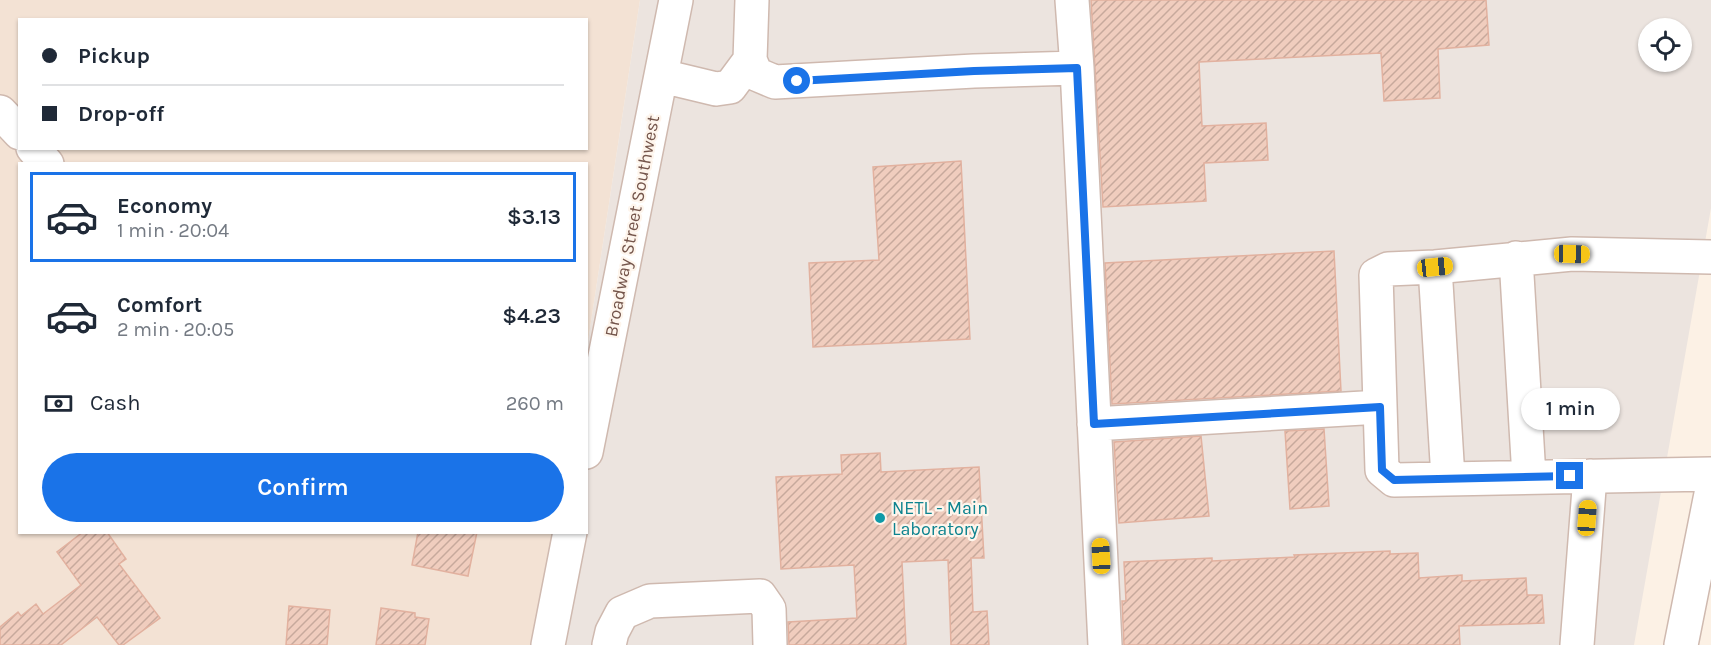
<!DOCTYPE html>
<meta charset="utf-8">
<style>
body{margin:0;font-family:Karla,sans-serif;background:#f2f2f3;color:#1f2937;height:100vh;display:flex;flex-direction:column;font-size:22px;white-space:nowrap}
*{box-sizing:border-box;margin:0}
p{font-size:20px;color:#747a83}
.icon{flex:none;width:33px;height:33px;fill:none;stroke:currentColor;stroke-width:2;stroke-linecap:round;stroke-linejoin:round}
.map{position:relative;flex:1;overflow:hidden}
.drawer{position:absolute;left:18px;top:162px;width:570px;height:372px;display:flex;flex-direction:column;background:#fff;border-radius:0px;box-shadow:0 2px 4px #0004}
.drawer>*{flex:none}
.banner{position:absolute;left:18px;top:18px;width:570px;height:132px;border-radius:0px;box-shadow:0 2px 4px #0004;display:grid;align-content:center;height:132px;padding:0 24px;background:#fff}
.buttons{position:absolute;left:1638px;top:18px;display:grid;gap:12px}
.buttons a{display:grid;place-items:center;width:54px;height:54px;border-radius:50%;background:#fff;box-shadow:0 2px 4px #0004;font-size:30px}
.end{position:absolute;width:27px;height:27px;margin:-14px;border:8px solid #1a73e8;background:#fff;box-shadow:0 0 0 3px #fff}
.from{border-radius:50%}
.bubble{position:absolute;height:42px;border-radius:21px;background:#fff;box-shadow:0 2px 4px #0004;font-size:20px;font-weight:600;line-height:42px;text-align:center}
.car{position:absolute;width:18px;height:36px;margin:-18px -9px;border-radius:8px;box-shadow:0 0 4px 2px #0007;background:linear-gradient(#f5c518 24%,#345 0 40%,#f5c518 0 76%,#345 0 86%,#f5c518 0)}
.banner b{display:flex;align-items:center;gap:21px;height:57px;font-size:22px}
.banner b+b{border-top:2px solid #e0e1e3}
.banner i{width:15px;height:15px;background:#1f2937}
ul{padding:10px 0 0;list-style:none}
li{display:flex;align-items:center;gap:18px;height:90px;margin:0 12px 9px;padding:0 12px;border:3px solid transparent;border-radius:0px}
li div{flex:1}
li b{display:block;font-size:22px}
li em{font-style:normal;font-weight:600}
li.active{border-color:#1a73e8}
li>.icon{width:54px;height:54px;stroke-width:1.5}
.pay{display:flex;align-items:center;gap:15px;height:66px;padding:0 24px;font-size:22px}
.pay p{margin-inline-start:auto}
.primary-button{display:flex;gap:12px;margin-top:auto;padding:12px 24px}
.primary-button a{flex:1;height:69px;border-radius:36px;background:#1a73e8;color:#fff;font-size:24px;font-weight:600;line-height:69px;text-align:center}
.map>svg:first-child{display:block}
.residential{fill:#f3e2d4;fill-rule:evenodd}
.industrial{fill:#ece4df;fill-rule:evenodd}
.building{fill:url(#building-hatch);stroke:#e2b19f;stroke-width:1.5}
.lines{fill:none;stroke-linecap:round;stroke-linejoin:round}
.minor-casing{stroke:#cfb9af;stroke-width:36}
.minor{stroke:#fff;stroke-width:33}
.route{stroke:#1a73e8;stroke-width:8}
.culture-dot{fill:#0f9aa8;stroke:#fef5ec;stroke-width:2}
.labels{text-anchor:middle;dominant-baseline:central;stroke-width:4.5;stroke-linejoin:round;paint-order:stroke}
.street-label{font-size:18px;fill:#74554b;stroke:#fef5ec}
.culture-label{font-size:18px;fill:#0d838f;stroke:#fef5ec;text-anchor:start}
</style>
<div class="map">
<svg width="1711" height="645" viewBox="0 0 1711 645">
<defs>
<pattern id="building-hatch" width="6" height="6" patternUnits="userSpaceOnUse" patternTransform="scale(1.5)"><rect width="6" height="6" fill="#f0cdbe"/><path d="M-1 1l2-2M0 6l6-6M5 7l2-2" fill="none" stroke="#c7a99c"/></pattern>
</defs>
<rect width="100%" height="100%" fill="#fcf1e5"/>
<path class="residential" d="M0 0H640L587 348 586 164H20V532L558 533 541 645H0ZM20 20H586V148H20Z"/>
<path class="industrial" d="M640 0H1711V208L1634 645H541L558 533 586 532 587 348ZM1648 28H1682V62H1648Z"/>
<path class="building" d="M1091 0H1486L1489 45 1438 49 1440 98 1384 101 1381 53 1199 62 1202 126 1266 123 1268 160 1204 163 1206 201 1103 207Z
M961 161 970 339 813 347 809 263 879 260 873 167Z
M1334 251 1341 391 1112 404 1105 263Z
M1324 429 1329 506 1290 509 1285 431Z
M1201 436 1209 516 1119 523 1114 442Z
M880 453 881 472 979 467 984 558H971L973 612 987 611 989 645H951L948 560 902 562 906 645H789L788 622 857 618 854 565 781 569 776 477 842 474 841 455Z
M83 532H107L126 559 119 564 160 618 123 645H119L97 617 61 645H0V627L18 612 21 616 36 604 43 614 81 585 57 552Z
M418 532H477L468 576 412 565Z
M1390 551V554L1418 553 1419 578 1462 575V581L1526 578 1527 595H1542L1544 623 1459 626 1460 645H1124L1122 601H1126L1124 562 1212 558V561L1295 557 1294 555Z
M289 606 330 610 327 645H286Z
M381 608 415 613V617L429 619 425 645H376Z"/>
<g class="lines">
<g class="minor-casing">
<path id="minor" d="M752 0 750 60 756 74 775 82 974 71 1077 68
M1072 0 1077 68 1105 645
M662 76 716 89 730 87 750 60
M0 112 20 133
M33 148 47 164
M1711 257 1572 254 1435 267 1388 269 1376 275 1382 470 1394 480 1711 474
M1516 258 1529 477
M1435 267 1448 478
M1094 424 1380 407
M586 452 676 0
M548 645 570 532
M609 645 612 632 622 613 650 601 760 596 769 609 770 645
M1577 645 1590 476
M1681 645 1711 494"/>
</g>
<use href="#minor" class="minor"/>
</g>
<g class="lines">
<path class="route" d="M797 81 974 71 1077 68 1094 424 1380 407 1382 470 1394 480 1570 476"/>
</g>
<circle class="culture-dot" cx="880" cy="518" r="6"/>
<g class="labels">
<g class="street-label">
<text transform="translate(632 226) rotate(-79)">Broadway Street Southwest</text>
</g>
<g class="culture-label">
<text x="892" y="508">NETL - Main<tspan x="892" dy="21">Laboratory</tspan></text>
</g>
</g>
</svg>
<div class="buttons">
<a><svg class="icon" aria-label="locate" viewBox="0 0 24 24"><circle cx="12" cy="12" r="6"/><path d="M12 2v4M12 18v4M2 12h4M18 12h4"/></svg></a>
</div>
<i class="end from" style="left:797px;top:81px"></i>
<i class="end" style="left:1570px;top:476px"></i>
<div class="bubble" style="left:1521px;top:388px;width:99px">1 min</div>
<i class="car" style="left:1572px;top:254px;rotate:91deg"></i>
<i class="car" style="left:1435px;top:267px;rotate:84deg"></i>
<i class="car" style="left:1587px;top:518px;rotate:4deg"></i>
<i class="car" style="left:1101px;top:556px;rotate:357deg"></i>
<div class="banner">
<b><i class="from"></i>Pickup</b>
<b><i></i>Drop-off</b>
</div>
<section class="drawer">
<ul>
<li class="active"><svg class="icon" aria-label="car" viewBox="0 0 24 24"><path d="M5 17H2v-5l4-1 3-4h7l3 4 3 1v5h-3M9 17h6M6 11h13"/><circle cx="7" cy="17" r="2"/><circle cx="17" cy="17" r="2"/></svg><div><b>Economy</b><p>1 min · 20:04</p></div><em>$3.13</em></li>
<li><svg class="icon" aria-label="car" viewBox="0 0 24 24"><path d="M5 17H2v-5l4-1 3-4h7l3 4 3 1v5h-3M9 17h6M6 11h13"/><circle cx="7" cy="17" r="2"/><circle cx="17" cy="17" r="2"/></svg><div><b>Comfort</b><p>2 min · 20:05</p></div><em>$4.23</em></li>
</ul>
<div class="pay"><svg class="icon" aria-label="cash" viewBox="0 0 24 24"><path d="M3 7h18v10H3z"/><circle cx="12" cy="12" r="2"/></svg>Cash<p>260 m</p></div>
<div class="primary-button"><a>Confirm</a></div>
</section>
</div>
